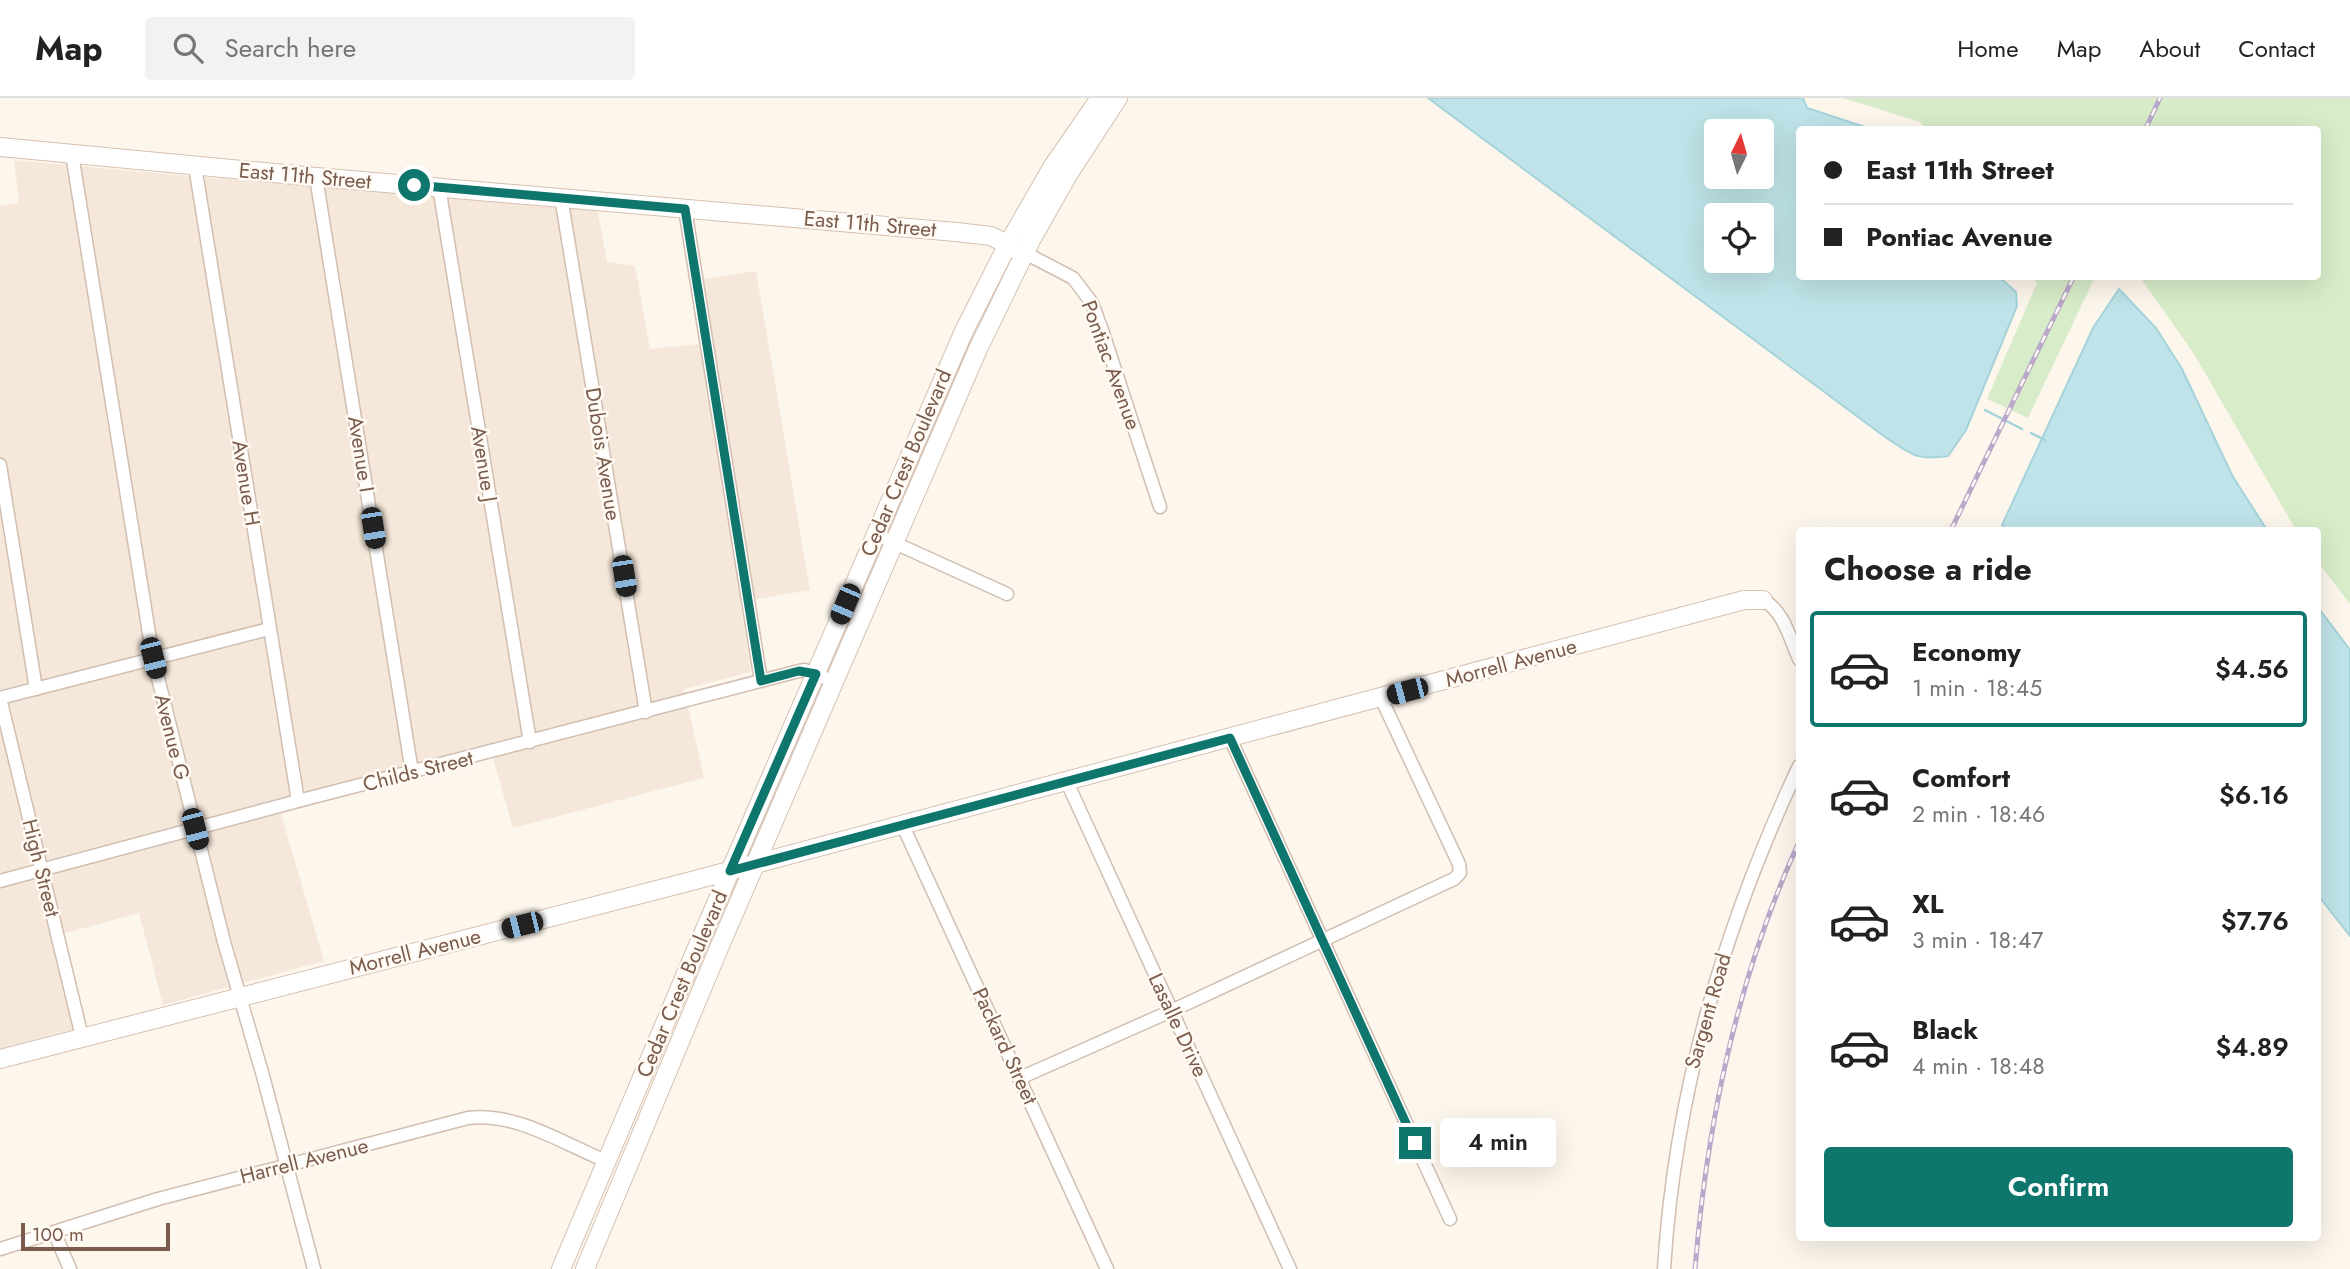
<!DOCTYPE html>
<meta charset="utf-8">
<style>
body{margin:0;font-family:Jost,sans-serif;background:#f2f2f2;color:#222;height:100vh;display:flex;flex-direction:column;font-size:26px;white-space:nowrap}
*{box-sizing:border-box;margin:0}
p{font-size:23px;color:#767676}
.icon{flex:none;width:38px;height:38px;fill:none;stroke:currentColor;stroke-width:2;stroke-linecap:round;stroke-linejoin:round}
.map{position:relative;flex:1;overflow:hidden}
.details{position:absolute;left:1796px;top:429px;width:525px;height:714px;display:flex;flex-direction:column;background:#fff;border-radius:7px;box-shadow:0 7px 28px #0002}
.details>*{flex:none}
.banner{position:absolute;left:1796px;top:28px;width:525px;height:154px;border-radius:7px;box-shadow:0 7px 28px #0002;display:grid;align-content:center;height:154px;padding:0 28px;background:#fff}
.needle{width:46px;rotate:5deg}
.buttons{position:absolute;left:1704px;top:21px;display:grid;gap:14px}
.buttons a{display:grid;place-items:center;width:70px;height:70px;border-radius:7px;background:#fff;box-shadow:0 7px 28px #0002;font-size:35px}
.scale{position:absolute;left:21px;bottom:18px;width:149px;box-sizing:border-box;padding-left:7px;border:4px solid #7a5c4d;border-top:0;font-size:19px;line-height:24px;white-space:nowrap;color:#7a5c4d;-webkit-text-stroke:5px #fffaf3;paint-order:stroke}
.end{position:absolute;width:32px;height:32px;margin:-16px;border:9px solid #0f766e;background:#fff;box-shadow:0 0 0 4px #fff}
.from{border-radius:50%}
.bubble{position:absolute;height:49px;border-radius:7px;background:#fff;box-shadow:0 7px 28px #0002;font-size:23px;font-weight:600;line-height:49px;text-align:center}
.car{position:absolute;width:21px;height:42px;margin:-21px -10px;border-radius:9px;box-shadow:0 0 5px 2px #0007;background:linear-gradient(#222 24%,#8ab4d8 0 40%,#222 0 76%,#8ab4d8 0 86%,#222 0)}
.banner b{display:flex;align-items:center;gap:24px;height:66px;font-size:26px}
.banner b+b{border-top:2px solid #e0e0e0}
.banner i{width:18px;height:18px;background:#222}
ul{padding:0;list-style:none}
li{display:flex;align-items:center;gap:21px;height:116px;margin:0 14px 10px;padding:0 14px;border:4px solid transparent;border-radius:7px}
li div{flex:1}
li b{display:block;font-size:26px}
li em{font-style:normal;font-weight:600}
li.selected{border-color:#0f766e}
li>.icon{width:63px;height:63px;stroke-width:1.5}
h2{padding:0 28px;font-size:32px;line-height:84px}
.primary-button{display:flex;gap:14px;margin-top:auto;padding:14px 28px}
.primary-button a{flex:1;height:80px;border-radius:7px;background:#0f766e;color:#fff;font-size:28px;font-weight:600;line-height:80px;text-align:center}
header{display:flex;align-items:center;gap:42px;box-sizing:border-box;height:98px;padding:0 35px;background:#fff;border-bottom:2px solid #e0e0e0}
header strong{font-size:33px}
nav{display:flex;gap:38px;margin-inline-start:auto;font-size:24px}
.search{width:490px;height:63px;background:#f2f2f2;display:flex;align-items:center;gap:18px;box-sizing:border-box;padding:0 24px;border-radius:7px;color:#767676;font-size:26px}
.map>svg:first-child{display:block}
.residential{fill:#f5e8da}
.green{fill:#d8ecc9}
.water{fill:#bfe3e8;stroke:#a5d3da;stroke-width:2;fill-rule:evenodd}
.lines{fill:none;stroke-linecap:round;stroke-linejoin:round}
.stream{stroke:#a5d3da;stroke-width:2.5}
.street-casing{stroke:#d1beb0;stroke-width:15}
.secondary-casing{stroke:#d6c0b0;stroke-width:20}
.street{stroke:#fff;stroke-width:12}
.secondary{stroke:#fff;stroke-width:18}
.rail-casing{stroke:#b9a8c9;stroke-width:5}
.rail{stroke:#fffaf3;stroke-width:2.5;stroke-dasharray:8;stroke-linecap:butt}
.route{stroke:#0f766e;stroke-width:9}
.labels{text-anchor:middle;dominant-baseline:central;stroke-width:5;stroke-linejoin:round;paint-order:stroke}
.street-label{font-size:21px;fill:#7a5c4d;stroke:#fffaf3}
</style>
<header>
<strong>Map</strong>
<div class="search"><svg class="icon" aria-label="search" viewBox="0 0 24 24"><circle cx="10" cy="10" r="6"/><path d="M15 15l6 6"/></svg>Search here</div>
<nav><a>Home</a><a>Map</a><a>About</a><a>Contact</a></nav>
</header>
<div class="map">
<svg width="2350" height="1171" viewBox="0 0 2350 1171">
<rect width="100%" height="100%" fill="#fdf6ec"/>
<path class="residential" d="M14 62 188 78 597 110 607 164 635 168 650 251 699 246 689 183 756 173 810 492 740 504 751 574 684 591 704 680 513 730 489 646 277 702 324 863 163 907 139 815 51 839 78 930 0 951V108L19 105Z"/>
<path class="green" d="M1843 0H2350V506L2317 463V432H2296L2194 256 2140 179 2317 178V32L1926 31 1920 24Z
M2032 179H2095L2028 320 1987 301 2037 185Z"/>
<path class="water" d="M1428 0H1803L1807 10 1871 31 1799 32V178H1998L2016 194 2017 208 1966 332 1948 358C1916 363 1911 356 1885 339ZM1717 33H1762V79H1717ZM1717 117H1762V163H1717Z
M2119 191 2156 230 2182 271 2233 379 2267 432H2009L2002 427 2093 230Z
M2317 508 2350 552V838L2317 796Z"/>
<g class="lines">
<path class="stream" d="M1985 312 2022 331
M2031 335 2045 342"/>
<g class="street-casing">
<path id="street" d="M72 56 153 560 224 844 263 978 314 1171
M195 68 298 703
M316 79 412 674
M439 89 530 644
M561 99 646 614
M685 111 761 583
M1025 155 1073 180 1092 205 1103 235 1160 409
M0 367 36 591
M875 436 1007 496
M1763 502C1784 513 1790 541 1799 561
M1230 640 1450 1121
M1066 682 1290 1171
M902 726 1107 1171
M0 783 298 703 799 573 805 572 835 584
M82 939 0 600 269 531
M1020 980 1171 913 1454 781 1460 775 1459 766 1381 600
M54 1134 70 1171
M0 1151 158 1101 468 1020C516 1014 562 1045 606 1063
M1664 1171C1675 993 1724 828 1799 668"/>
</g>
<g class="secondary-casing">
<path id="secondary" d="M0 49 316 79 956 134 991 138 1018 152
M0 961 684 785 1744 502H1763
M561 1171 693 859 964 233 1008 146 1053 68 1100 0
M585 1171 719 850 978 251 1031 142 1069 75 1118 0"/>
</g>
<use href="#street" class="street"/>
<use href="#secondary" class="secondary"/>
<g class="rail-casing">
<path id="rail" d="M2145 32 2160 0
M1951 432 2074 178
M1695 1171C1707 1024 1737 879 1799 744"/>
</g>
<use href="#rail" class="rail"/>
</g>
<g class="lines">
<path class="route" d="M414 87 685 111 761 583 799 573 816 576 730 773 1230 640 1415 1045"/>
</g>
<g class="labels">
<g class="street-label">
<text transform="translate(305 78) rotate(5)">East 11th Street</text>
<text transform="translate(870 126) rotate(5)">East 11th Street</text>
<text transform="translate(1111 267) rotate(70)">Pontiac Avenue</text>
<text transform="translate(361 356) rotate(81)">Avenue I</text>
<text transform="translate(603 356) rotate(81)">Dubois Avenue</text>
<text transform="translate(906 365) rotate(-67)">Cedar Crest Boulevard</text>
<text transform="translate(484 366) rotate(81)">Avenue J</text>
<text transform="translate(246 385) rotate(81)">Avenue H</text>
<text transform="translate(1511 565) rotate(-15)">Morrell Avenue</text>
<text transform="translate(172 639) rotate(76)">Avenue G</text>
<text transform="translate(418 673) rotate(-14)">Childs Street</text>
<text transform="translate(41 770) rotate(76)">High Street</text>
<text transform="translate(415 854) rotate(-14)">Morrell Avenue</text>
<text transform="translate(682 886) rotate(-67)">Cedar Crest Boulevard</text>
<text transform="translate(1708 913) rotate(-74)">Sargent Road</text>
<text transform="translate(1178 927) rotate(65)">Lasalle Drive</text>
<text transform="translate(1005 948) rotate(65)">Packard Street</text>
<text transform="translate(304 1063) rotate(-14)">Harrell Avenue</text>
</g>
</g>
</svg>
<div class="buttons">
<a><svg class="needle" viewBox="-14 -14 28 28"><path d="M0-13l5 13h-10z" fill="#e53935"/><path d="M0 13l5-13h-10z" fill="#767676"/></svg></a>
<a><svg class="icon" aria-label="locate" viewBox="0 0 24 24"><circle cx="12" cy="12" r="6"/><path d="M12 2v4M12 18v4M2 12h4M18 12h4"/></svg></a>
</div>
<div class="scale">100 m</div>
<i class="end from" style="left:414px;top:87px"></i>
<i class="end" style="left:1415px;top:1045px"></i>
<div class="bubble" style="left:1440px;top:1020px;width:116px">4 min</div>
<i class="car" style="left:373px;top:430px;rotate:171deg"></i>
<i class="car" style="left:624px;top:478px;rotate:171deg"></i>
<i class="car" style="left:845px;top:506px;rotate:203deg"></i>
<i class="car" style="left:153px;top:560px;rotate:166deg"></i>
<i class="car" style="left:1407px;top:593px;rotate:255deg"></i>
<i class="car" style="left:195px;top:731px;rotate:165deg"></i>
<i class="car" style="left:522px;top:827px;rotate:256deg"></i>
<div class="banner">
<b><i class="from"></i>East 11th Street</b>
<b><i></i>Pontiac Avenue</b>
</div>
<section class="details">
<h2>Choose a ride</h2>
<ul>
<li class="selected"><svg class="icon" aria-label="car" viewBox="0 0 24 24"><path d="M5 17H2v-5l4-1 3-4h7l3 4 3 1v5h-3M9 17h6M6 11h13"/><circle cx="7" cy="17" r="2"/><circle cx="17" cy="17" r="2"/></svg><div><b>Economy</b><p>1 min · 18:45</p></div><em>$4.56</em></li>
<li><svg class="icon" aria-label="car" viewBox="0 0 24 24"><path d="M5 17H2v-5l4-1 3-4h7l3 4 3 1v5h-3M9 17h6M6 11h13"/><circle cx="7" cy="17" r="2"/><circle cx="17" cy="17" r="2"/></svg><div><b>Comfort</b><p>2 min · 18:46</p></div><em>$6.16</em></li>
<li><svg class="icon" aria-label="car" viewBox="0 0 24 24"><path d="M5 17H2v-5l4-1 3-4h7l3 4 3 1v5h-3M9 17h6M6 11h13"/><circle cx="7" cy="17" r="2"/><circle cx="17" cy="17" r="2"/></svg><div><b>XL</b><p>3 min · 18:47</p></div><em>$7.76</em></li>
<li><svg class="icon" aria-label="car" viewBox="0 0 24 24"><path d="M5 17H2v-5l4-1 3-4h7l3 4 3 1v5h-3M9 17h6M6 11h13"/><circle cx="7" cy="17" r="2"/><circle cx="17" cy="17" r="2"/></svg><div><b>Black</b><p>4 min · 18:48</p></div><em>$4.89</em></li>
</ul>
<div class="primary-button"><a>Confirm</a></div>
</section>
</div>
